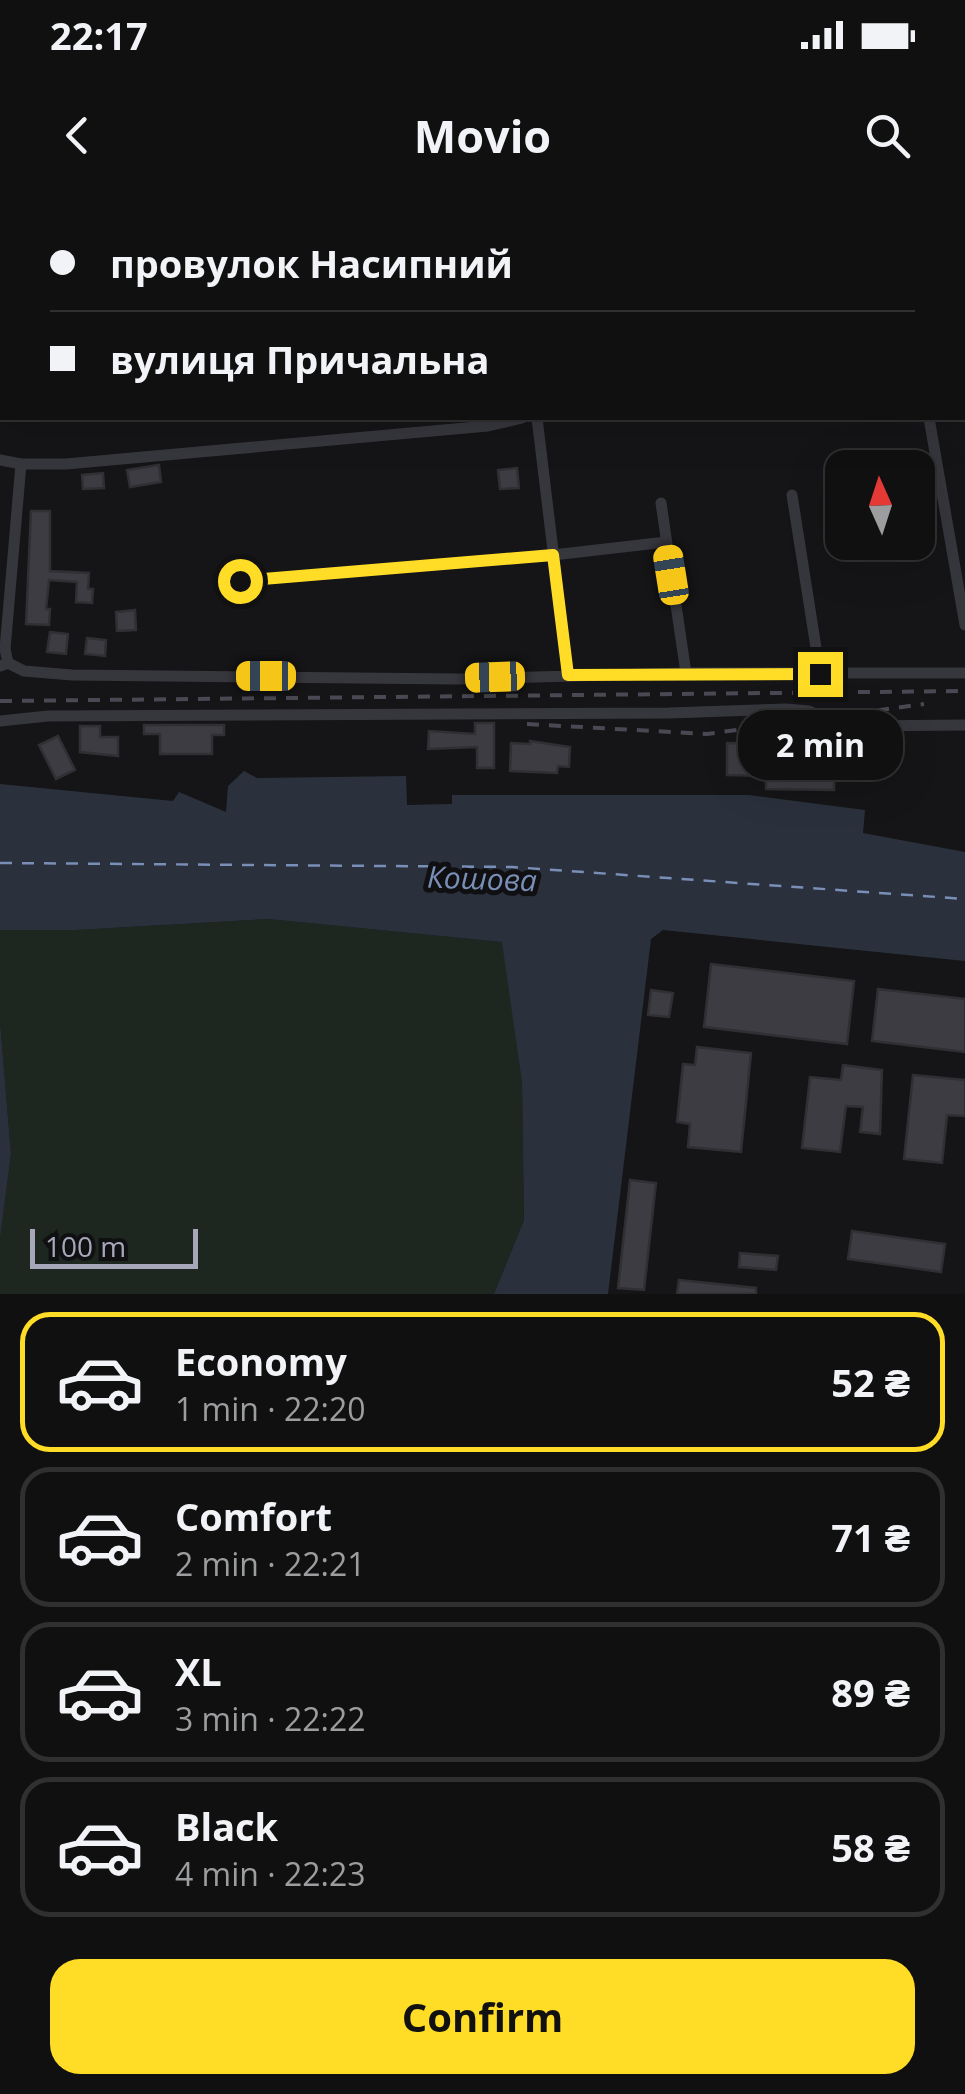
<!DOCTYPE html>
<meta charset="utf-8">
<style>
body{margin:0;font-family:"Open Sans",sans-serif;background:#19191a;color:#f1f3f6;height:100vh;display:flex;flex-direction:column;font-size:38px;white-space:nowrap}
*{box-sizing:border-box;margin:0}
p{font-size:32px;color:#9c9d9f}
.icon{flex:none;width:55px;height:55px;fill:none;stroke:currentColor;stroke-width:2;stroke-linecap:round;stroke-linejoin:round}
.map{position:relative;height:1094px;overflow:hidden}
.drawer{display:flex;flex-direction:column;background:#101011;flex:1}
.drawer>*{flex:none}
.guide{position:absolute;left:0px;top:0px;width:965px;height:220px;box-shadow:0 10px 40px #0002,0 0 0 2px #303031;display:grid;align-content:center;height:220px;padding:0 50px;background:#101011}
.needle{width:65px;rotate:357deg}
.fabs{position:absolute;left:825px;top:250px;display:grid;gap:20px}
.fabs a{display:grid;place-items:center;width:110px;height:110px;border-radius:20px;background:#101011;box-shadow:0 10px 40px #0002,0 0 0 2px #303031;font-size:50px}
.scale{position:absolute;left:30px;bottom:25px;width:168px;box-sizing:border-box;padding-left:10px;border:5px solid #a6a8b9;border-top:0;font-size:28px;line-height:35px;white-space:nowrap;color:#a6a8b9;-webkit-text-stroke:8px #101012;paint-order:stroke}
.end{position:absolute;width:45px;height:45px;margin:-22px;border:12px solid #ffdc25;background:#111;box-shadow:0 0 0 5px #111}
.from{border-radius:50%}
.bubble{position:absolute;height:70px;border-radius:30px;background:#101011;box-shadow:0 10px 40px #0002,0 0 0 2px #303031;font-size:32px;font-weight:700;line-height:70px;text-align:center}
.car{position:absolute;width:30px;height:60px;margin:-30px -15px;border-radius:12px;box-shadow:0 0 8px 2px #0007;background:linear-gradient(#f5c518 24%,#345 0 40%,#f5c518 0 76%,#345 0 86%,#f5c518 0)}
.guide b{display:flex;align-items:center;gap:35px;height:95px;font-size:38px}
.guide b+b{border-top:2px solid #303031}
.guide i{width:25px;height:25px;background:#f1f3f6}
ul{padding:18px 0 0;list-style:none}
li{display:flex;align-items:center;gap:30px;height:140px;margin:0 20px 15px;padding:0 30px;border:5px solid #303031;border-radius:30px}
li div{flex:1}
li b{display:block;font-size:38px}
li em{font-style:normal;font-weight:700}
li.current{border-color:#ffdc25}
li>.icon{width:90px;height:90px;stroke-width:1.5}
.primary-button{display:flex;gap:20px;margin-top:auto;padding:20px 50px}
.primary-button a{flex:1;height:115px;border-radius:30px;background:#ffdc25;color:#111;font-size:40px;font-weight:700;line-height:115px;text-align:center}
.status{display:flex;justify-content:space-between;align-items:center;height:70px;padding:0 50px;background:#101011;direction:ltr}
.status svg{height:28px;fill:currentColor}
header{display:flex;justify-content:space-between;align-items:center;height:130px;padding:0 50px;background:#101011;font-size:45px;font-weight:700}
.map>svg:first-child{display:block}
.green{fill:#1d261f}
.water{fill:#2a313c}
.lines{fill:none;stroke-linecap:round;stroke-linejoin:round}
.ferry{stroke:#798fb7;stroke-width:2.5;stroke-dasharray:12 10;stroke-linecap:butt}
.building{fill:#3c3c42;stroke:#302f33;stroke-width:2.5}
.minor{stroke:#36363d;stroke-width:11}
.rail{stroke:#484952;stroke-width:4;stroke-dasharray:12 10;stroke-linecap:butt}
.route{stroke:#ffdc25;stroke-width:12}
.labels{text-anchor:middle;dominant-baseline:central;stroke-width:10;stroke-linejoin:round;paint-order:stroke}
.water-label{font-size:30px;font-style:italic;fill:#798fb7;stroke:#101012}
</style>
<div class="status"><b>22:17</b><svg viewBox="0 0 49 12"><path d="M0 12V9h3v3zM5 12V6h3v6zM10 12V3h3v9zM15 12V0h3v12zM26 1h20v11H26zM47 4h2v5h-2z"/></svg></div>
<header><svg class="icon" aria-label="back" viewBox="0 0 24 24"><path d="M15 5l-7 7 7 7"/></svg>Movio<svg class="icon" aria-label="search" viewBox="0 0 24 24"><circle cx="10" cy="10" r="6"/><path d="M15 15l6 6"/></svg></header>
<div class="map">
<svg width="965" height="1094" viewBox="0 0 965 1094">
<rect width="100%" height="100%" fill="#151517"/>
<path class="green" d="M268 719 503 742 522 883 524 1020 494 1094H0V1039L11 954 0 821V730H76Z"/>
<path class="water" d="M244 571 257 578 406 576 407 605 452 604V595H749L865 610 863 633 965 652V761L663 730 651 739 608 1094H494L524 1020 522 883 502 742 268 719 76 730H0V584L173 601 179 592 226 612 228 586Z
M0 821 11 954 0 1039Z"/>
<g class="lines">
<path class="ferry" d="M0 663 512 667 965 699"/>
</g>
<path class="building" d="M159 265 161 282 130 287 127 270Z
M517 268 519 288 500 289 498 270Z
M103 273 104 288 83 289 82 275Z
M31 311H50V371L89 373 88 389H93L92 403 76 402 77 382 49 380 46 409H50L49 425 26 424Z
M135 410 136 430 117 431 116 412Z
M50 432 68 434 66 454 47 452Z
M87 438 106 440 105 456 85 454Z
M475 523H494V568H477V547L428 549 429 531 475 534Z
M144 525H224V535H212V554H160V534H144Z
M80 526H100V537H118V556L80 552Z
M58 536 75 570 56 579 39 545Z
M530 541 570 547 569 567 558 566 557 573 510 571 511 543 530 544Z
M727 543 780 544V554L835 555 834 590 766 589V576L727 575Z
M711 764 854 781 847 844 704 827Z
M878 789 965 799V852L872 841Z
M651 790 673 793 669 817 648 815Z
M697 847 751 853 741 952 688 947 690 924 677 922 683 864 695 865Z
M843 865 882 870 880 934 860 932 863 907 846 906 840 952 802 948 810 877 841 880Z
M913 875 965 880V916L947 915 942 963 904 959Z
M630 980 656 983 644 1090 618 1088Z
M852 1031 945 1044 941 1072 848 1059Z
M740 1053 778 1056 776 1070 739 1067Z
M679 1080 756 1088V1094H677Z"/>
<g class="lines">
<path class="minor" d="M535 0 541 2
M41 2 42 0
M255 2 256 0
M456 2 458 0
M586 2 587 0
M792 2 796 0
M0 75 2 71
M962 87 965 86
M537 218 568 475
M929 218 965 425
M0 260 21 264H66L488 226 522 218
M792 295 820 473
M661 303 686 473
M240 381 553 355 666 342
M8 463 5 449 21 264
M0 466 8 463 24 471 72 475 458 479 686 473H965
M0 521 48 516 669 513 786 509 809 511 830 521 860 526 965 525"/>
<path class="rail" d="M0 501 965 491
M527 524 707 534 924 504"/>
</g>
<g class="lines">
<path class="route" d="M240 381 553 355 568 475 820 474"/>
</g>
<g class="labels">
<g class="water-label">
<text transform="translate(482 678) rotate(2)">Кошова</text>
</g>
</g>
</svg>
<div class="fabs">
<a><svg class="needle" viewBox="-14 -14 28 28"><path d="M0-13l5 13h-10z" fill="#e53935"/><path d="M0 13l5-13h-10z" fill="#9c9d9f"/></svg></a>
</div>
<div class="scale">100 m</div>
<i class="end from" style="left:240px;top:381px"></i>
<i class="end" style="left:820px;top:474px"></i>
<div class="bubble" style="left:738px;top:510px;width:165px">2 min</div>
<i class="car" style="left:671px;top:375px;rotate:351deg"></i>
<i class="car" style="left:266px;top:476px;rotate:270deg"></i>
<i class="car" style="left:495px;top:477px;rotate:268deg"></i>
<div class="guide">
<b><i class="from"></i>провулок Насипний</b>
<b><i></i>вулиця Причальна</b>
</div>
</div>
<section class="drawer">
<ul>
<li class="current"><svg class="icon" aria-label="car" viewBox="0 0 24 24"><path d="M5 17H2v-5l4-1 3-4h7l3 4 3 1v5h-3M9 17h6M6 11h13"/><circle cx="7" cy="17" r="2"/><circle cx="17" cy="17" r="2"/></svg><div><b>Economy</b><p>1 min · 22:20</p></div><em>52 ₴</em></li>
<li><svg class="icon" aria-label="car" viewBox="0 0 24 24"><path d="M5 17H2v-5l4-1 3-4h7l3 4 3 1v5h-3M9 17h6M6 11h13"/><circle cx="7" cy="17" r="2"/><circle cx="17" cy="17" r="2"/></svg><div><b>Comfort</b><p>2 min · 22:21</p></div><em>71 ₴</em></li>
<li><svg class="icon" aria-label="car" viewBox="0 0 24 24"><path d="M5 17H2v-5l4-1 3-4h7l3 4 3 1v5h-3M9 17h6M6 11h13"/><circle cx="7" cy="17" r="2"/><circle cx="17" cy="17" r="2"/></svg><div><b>XL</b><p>3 min · 22:22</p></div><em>89 ₴</em></li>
<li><svg class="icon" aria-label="car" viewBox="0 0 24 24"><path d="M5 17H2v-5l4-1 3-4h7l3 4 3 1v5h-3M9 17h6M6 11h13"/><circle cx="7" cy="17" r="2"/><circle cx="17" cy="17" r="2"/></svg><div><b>Black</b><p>4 min · 22:23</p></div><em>58 ₴</em></li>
</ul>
<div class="primary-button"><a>Confirm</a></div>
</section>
